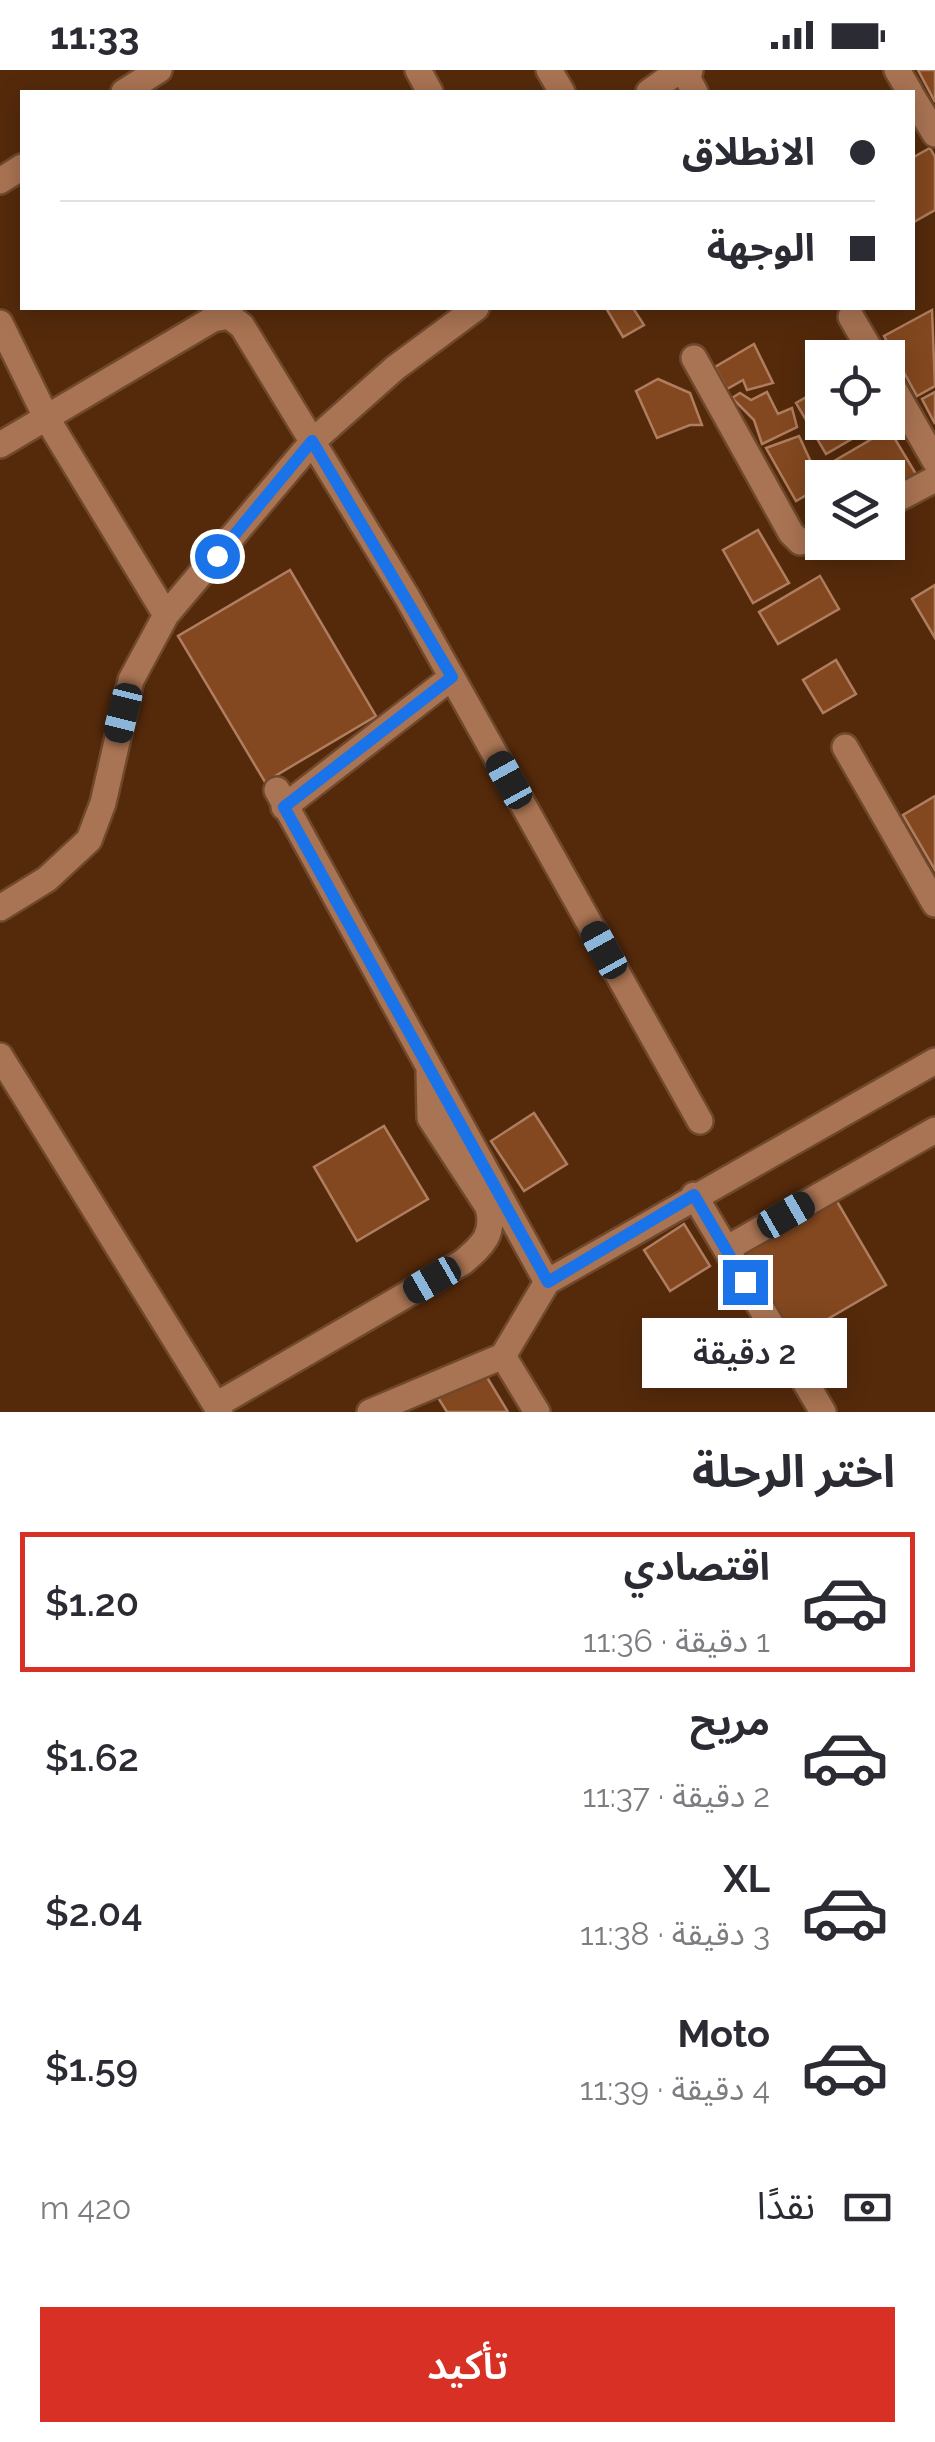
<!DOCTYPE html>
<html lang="ar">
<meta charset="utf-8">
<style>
body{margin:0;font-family:Raleway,"Noto Sans Arabic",sans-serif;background:#f2f2f3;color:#2b2b33;direction:rtl;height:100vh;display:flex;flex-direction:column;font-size:38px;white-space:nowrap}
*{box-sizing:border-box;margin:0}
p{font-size:32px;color:#7c7c81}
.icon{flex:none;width:55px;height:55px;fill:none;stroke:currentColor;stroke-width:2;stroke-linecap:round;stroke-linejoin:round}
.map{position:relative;height:1342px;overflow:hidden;direction:ltr}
.details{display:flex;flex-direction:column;background:#fff;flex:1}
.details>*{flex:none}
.guide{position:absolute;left:20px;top:20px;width:895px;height:220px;border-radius:0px;box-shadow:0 5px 25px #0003;direction:rtl;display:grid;align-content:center;height:220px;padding:0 40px;background:#fff}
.tools{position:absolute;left:805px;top:270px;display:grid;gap:20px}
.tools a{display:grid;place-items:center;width:100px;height:100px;border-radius:0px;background:#fff;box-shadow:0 5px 25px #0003;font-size:50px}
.end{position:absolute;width:45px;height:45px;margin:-22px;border:12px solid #1a73e8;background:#fff;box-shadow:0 0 0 5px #fff}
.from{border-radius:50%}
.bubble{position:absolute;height:70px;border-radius:0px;background:#fff;box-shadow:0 5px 25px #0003;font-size:32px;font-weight:600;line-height:70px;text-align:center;direction:rtl}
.car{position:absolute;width:30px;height:60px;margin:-30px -15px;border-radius:12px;box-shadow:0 0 8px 2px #0007;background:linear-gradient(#222 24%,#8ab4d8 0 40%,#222 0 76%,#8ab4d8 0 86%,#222 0)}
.guide b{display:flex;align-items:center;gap:35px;height:95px;font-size:38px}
.guide b+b{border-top:2px solid #e1e1e2}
.guide i{width:25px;height:25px;background:#2b2b33}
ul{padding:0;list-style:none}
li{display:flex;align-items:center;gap:30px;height:140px;margin:0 20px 15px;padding:0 20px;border:5px solid transparent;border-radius:0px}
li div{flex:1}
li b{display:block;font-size:38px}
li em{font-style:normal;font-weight:600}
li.on{border-color:#d93025}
li>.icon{width:90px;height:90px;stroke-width:1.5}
h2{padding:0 40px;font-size:45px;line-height:120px}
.pay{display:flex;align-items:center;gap:25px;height:110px;padding:0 40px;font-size:38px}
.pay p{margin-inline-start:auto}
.action{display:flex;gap:20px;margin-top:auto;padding:20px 40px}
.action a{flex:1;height:115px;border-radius:0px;background:#d93025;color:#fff;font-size:40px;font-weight:600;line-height:115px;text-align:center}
.status{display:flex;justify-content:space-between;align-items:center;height:70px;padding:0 50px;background:#fff;direction:ltr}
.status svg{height:28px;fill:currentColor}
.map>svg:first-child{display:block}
.building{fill:#83481f;stroke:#af7d5f;stroke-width:2.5}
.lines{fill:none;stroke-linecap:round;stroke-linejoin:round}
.minor-casing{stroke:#70482c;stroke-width:30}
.minor{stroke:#a97453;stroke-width:25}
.route{stroke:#1a73e8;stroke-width:12}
</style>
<div class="status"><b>11:33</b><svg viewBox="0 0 49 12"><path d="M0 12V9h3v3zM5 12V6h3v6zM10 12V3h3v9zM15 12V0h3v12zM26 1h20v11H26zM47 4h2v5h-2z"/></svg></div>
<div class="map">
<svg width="935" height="1342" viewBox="0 0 935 1342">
<rect width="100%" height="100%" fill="#552a0b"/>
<path class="building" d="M918 0H935V32Z
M930 78 935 87V140L912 153V88Z
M606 238H633L644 255 623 267Z
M932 240 935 316 917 326 884 266Z
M754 274 773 313 747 320 743 310 727 319 715 297Z
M658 309 690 323 702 355H690L657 368 636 321Z
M822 318V352H881L826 384 796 333Z
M767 322 778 344 792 338 797 357 762 374 754 350 732 328 740 323 751 330Z
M935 322V354L922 329Z
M889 359 916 404 888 421V408H837L829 394Z
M799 366 822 416 796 431 766 378Z
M758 460 789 513 753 533 723 480Z
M290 500 376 646 265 712 178 566Z
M820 506 839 539 778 574 759 542Z
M935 515V568L912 529Z
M836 590 856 624 823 643 803 610Z
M935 726V800L903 745Z
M534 1043 567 1094 524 1121 491 1071Z
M384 1056 428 1129 357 1171 314 1097Z
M825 1111 886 1215 788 1272 727 1168Z
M684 1154 710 1196 670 1221 644 1180Z
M482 1299 508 1342H447L437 1326Z"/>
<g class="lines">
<g class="minor-casing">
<path id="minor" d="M418 0 430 22
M549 0 562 22
M690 0 688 9 695 22
M897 0 910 22
M124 22 159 0
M649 22 680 0
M912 26 935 64
M0 111 22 97
M851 247 875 288
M0 253 46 347 166 545
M694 288 791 463 800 472 822 468
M888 309 935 391
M0 375 213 249 229 246 242 256 407 527 700 1051
M888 434 935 409
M845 677 935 834
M277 720 547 1212
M284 737 452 607
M0 838 47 809 89 770 103 733 131 610 166 545 313 371 395 298 476 238
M0 986 220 1342
M694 1125 823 1342
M726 1179 935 1060
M503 1286 537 1342
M216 1335 463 1192C483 1175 495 1164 488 1137L430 1048 429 1002
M370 1342 503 1286 547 1212 935 991"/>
</g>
<use href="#minor" class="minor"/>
</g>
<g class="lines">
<path class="route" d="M217 486 312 371 452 607 284 737 548 1212 694 1125 745 1212"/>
</g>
</svg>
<div class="tools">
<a><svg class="icon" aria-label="locate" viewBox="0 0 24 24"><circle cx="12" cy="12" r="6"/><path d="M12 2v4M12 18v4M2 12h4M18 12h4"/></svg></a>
<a><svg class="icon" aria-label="layers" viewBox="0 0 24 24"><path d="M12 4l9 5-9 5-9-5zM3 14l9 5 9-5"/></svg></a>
</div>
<i class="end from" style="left:217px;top:486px"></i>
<i class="end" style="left:745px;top:1212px"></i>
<div class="bubble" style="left:642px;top:1248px;width:205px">2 دقيقة</div>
<i class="car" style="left:123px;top:643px;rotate:194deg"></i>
<i class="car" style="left:509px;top:710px;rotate:331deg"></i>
<i class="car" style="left:604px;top:880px;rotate:331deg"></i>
<i class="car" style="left:786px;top:1145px;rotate:60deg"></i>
<i class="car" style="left:432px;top:1210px;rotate:240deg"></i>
<div class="guide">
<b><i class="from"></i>الانطلاق</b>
<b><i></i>الوجهة</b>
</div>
</div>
<section class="details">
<h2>اختر الرحلة</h2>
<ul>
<li class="on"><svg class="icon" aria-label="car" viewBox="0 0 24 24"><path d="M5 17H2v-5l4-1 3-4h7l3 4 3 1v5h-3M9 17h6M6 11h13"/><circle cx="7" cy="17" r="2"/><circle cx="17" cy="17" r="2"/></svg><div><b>اقتصادي</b><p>1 دقيقة · 11:36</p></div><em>$1.20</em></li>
<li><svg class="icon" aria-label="car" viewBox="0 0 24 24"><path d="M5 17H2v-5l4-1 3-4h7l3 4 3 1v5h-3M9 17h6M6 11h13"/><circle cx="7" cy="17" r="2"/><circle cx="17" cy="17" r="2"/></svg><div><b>مريح</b><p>2 دقيقة · 11:37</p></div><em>$1.62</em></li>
<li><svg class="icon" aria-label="car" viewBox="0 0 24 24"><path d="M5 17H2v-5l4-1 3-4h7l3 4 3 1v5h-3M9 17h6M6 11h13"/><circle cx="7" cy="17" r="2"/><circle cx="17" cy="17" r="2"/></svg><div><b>XL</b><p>3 دقيقة · 11:38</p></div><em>$2.04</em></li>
<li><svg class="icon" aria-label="car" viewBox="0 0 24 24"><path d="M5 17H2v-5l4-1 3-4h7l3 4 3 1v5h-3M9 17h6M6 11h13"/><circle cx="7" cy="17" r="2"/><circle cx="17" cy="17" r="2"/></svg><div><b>Moto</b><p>4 دقيقة · 11:39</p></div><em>$1.59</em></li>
</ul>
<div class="pay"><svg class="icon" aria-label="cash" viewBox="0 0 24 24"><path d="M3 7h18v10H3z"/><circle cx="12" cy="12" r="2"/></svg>نقدًا<p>420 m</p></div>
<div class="action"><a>تأكيد</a></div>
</section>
